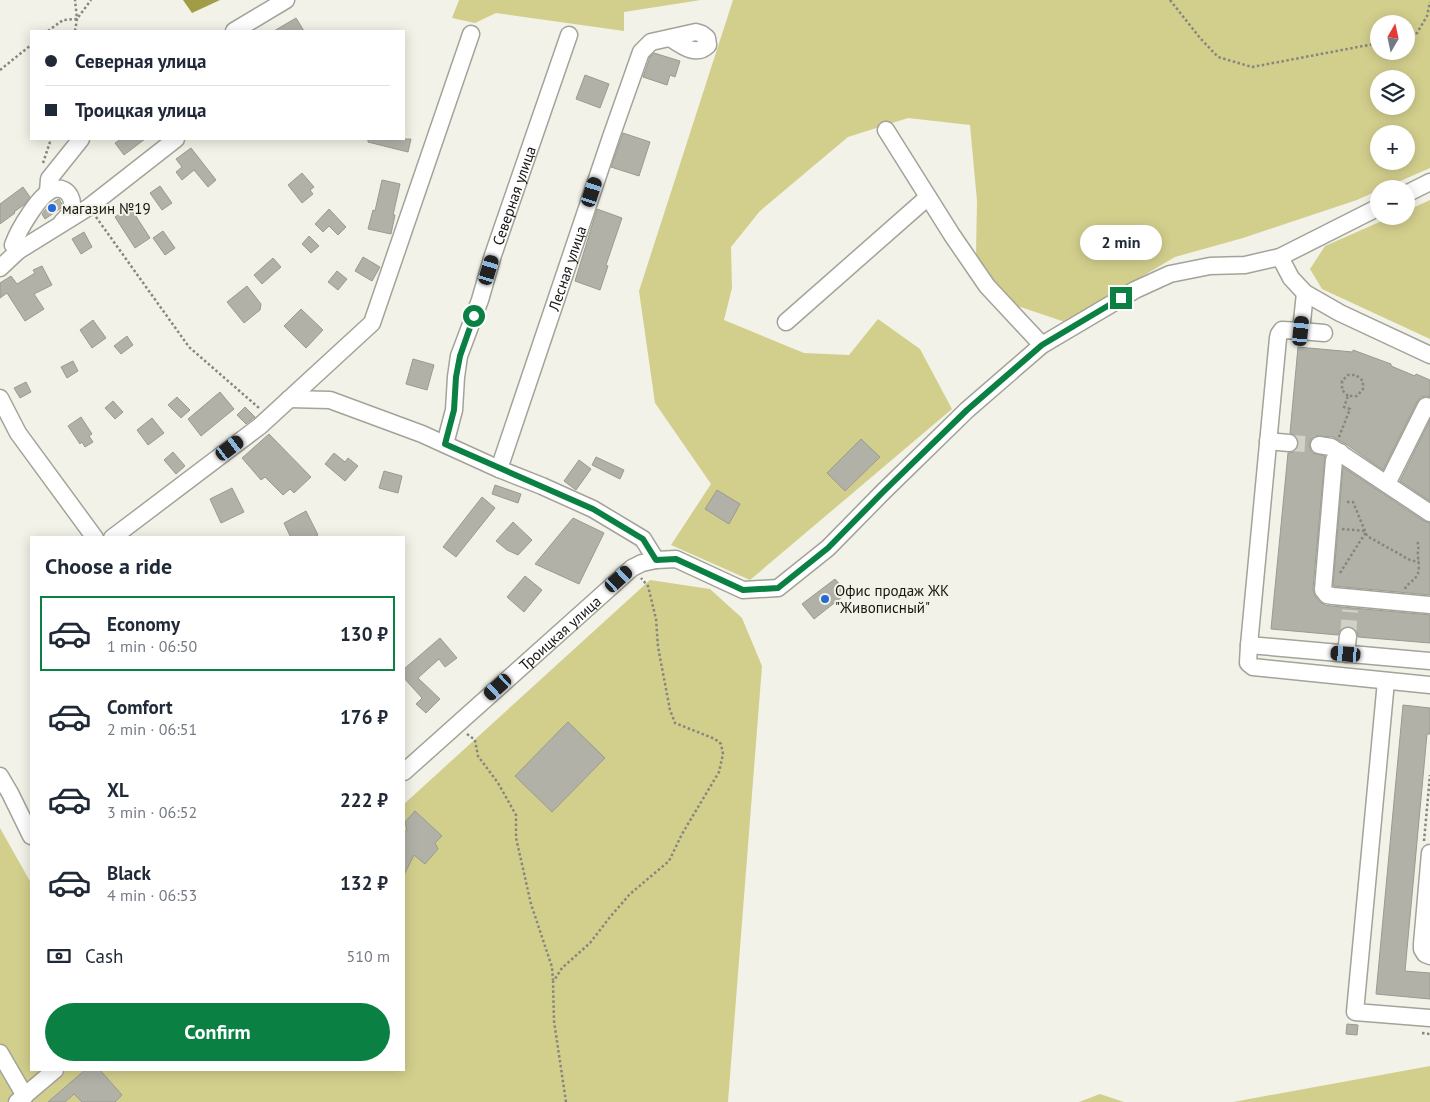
<!DOCTYPE html>
<meta charset="utf-8">
<style>
body{margin:0;font-family:"PT Sans",sans-serif;background:#f2f2f3;color:#1f2937;height:100vh;display:flex;flex-direction:column;font-size:19px;white-space:nowrap}
*{box-sizing:border-box;margin:0}
p{font-size:16px;color:#747a83}
.icon{flex:none;width:28px;height:28px;fill:none;stroke:currentColor;stroke-width:2;stroke-linecap:round;stroke-linejoin:round}
.map{position:relative;flex:1;overflow:hidden}
.side{position:absolute;left:30px;top:536px;width:375px;height:535px;display:flex;flex-direction:column;background:#fff;border-radius:0px;box-shadow:0 2px 12px #0003}
.side>*{flex:none}
.top-card{position:absolute;left:30px;top:30px;width:375px;height:110px;border-radius:0px;box-shadow:0 2px 12px #0003;display:grid;align-content:center;height:110px;padding:0 15px;background:#fff}
.needle{width:32px;rotate:9deg}
.fabs{position:absolute;left:1370px;top:15px;display:grid;gap:10px}
.fabs a{display:grid;place-items:center;width:45px;height:45px;border-radius:50%;background:#fff;box-shadow:0 2px 12px #0003;font-size:25px}
.end{position:absolute;width:22px;height:22px;margin:-11px;border:6px solid #0b8043;background:#fff;box-shadow:0 0 0 2px #fff}
.from{border-radius:50%}
.bubble{position:absolute;height:35px;border-radius:18px;background:#fff;box-shadow:0 2px 12px #0003;font-size:16px;font-weight:800;line-height:35px;text-align:center}
.car{position:absolute;width:15px;height:30px;margin:-15px -8px;border-radius:6px;box-shadow:0 0 4px 1px #0007;background:linear-gradient(#222 24%,#8ab4d8 0 40%,#222 0 76%,#8ab4d8 0 86%,#222 0)}
.top-card b{display:flex;align-items:center;gap:18px;height:48px;font-size:19px}
.top-card b+b{border-top:1px solid #e0e1e3}
.top-card i{width:12px;height:12px;background:#1f2937}
ul{padding:0;list-style:none}
li{display:flex;align-items:center;gap:15px;height:75px;margin:0 10px 8px;padding:0 5px;border:2px solid transparent;border-radius:0px}
li div{flex:1}
li b{display:block;font-size:19px}
li em{font-style:normal;font-weight:800}
li.selected{border-color:#0b8043}
li>.icon{width:45px;height:45px;stroke-width:1.5}
h2{padding:0 15px;font-size:22px;line-height:60px}
.pay{display:flex;align-items:center;gap:12px;height:55px;padding:0 15px;font-size:19px}
.pay p{margin-inline-start:auto}
.button{display:flex;gap:10px;margin-top:auto;padding:10px 15px}
.button a{flex:1;height:58px;border-radius:30px;background:#0b8043;color:#fff;font-size:20px;font-weight:800;line-height:58px;text-align:center}
.map>svg:first-child{display:block}
.green{fill:#d2cf8d;fill-rule:evenodd}
.water{fill:#a19c46}
.building{fill:#b1b1a8;stroke:#9a9a90}
.lines{fill:none;stroke-linecap:round;stroke-linejoin:round}
.minor-tunnel{stroke:#d1d1c8;stroke-width:16;stroke-dasharray:16 8;stroke-linecap:butt}
.minor-casing{stroke:#a3a399;stroke-width:19}
.path{stroke:#86867f;stroke-width:2.5;stroke-dasharray:2.5 2.5;stroke-linecap:butt}
.minor{stroke:#fff;stroke-width:16}
.route{stroke:#0b8043;stroke-width:6}
.poi-dot{fill:#2768d4;stroke:#f2f2e8;stroke-width:2}
.labels{text-anchor:middle;dominant-baseline:central;stroke-width:4;stroke-linejoin:round;paint-order:stroke}
.street-label{font-size:15px;fill:#161512;stroke:#f2f2e8}
.poi-label{font-size:15px;fill:#161512;stroke:#f2f2e8;text-anchor:start}
</style>
<div class="map">
<svg width="1430" height="1102" viewBox="0 0 1430 1102">
<rect width="100%" height="100%" fill="#f2f2e8"/>
<path class="green" d="M459 0H701L624 12V31L496 13 475 23 452 18Z
M733 0H1430V168L1382 189H1379V190L1357 200 1243 238 1175 257 1065 322 997 299 976 255 977 201 970 125 908 118 848 137 760 211 731 247 732 288 724 320 804 353 849 355 878 319 920 349 952 409 750 580 671 545 711 484 655 403 639 291ZM1379 24H1406V51H1379ZM1379 79H1406V106H1379ZM1379 134H1406V161H1379Z
M1430 200V339L1322 289 1310 269 1325 246 1393 216H1406V211Z
M650 580 710 589 742 618 762 666 728 1102H0V828L31 883V1070H404V804Z
M1430 1066V1102H1233Z
M1100 1094 1124 1102H1079Z"/>
<path class="water" d="M183 0H220L192 13Z"/>
<path class="building" d="M296 18 304 31H274Z
M654 53 680 61 675 77 670 75 667 85 643 77 650 57Z
M585 75 609 84 600 108 576 99Z
M623 133 650 142 639 176 611 167Z
M121 139H145L124 155 115 143Z
M368 139H411L408 152 368 142Z
M191 148 216 180 208 187 194 170 182 180 176 172 182 167 176 159Z
M302 173 314 187 310 190 313 194 302 203 288 185Z
M382 180 400 184 393 215H395L391 234 368 229 373 210 375 211Z
M160 186 172 203 162 210 150 193Z
M23 187 30 197 25 204 14 212 15 213 0 224V204Z
M59 199 62 204 61 208 45 219 42 214 50 204Z
M130 207 150 238 135 248 115 217Z
M329 209 346 227 338 235 329 226 323 232 315 224Z
M597 209 622 218 606 265 608 266 600 290 575 281Z
M163 231 175 248 165 255 153 238Z
M84 232 92 247 81 254 72 239Z
M309 236 319 246 311 253 302 244Z
M363 257 380 267 372 281 355 271Z
M273 258 281 267 262 284 254 275Z
M42 266 52 285 34 294 44 309 25 321 7 293 0 298V283L11 276 17 284 35 273 33 270Z
M337 271 347 279 338 290 328 282Z
M247 286 261 304 260 310 244 323 227 302Z
M301 309 323 330 306 348 284 326Z
M93 320 106 338 92 348 80 330Z
M127 336 133 345 121 354 114 346Z
M1298 347 1353 352V350L1391 364V366L1415 376 1416 374 1430 380V397L1426 396 1421 397 1417 402 1383 470 1346 444 1333 437 1316 436 1312 438 1309 444 1310 449 1313 453 1325 456 1313 589 1315 596 1320 602 1325 605 1331 606 1430 615V643L1358 637 1357 632 1354 628 1349 626 1344 627 1340 630 1338 635 1271 629 1288 453 1294 452 1297 449 1299 444 1298 438 1294 435 1290 433Z
M413 359 434 365 427 390 406 384Z
M73 361 78 371 67 378 61 367Z
M26 382 31 392 20 398 14 388Z
M220 392 234 409 201 436 188 419Z
M177 397 190 410 181 418 168 405Z
M113 401 123 412 115 419 105 408Z
M245 407 255 417 246 424 237 415Z
M81 417 92 434 89 436 93 442 85 447 82 442 80 444 68 426Z
M152 418 164 433 148 445 137 430Z
M1430 420V501L1400 481Z
M269 434 311 477 294 493 290 489 283 495 265 477 261 480 242 458Z
M861 439 880 457 845 491 827 473Z
M173 452 185 466 176 474 164 460Z
M334 453 345 462 348 458 358 466 345 481 325 464Z
M596 457 624 470 620 479 592 465Z
M579 460 591 469 576 490 564 481Z
M1343 467 1424 521 1430 523V595L1333 586Z
M384 471 402 476 398 493 379 488Z
M495 485 521 494 518 503 492 494Z
M232 488 244 512 221 523 210 499Z
M717 490 740 504 729 524 705 509Z
M482 497 495 508 456 557 443 547Z
M306 511 318 535 313 538H291L284 523Z
M573 518 604 533 579 584 535 564Z
M513 522 532 540 518 555 507 550 496 541Z
M525 576 542 590 524 612 507 597Z
M835 579 847 593 814 619 802 604Z
M440 638 457 658 445 667 439 659 418 678 440 699 426 713 416 704 422 698 404 678V669Z
M1403 705 1430 708V734H1427L1405 971 1430 973V999L1376 994Z
M568 722 605 758 552 812 515 776Z
M415 811 442 836 435 843 438 849 425 864 414 855 404 875V834L407 830 405 822Z
M1347 1024 1358 1025 1357 1035 1346 1034Z
M85 1070H100L122 1095 115 1102H82L74 1094 65 1102H48Z"/>
<g class="lines">
<path class="minor-tunnel" d="M1289 443 1319 445
M1348 636 1350 610"/>
<g class="minor-casing">
<g id="minor">
<path d="M234 31 286 0"/>
<path d="M886 130 952 235 987 286 1042 345"/>
<path d="M48 192 49 179 81 139"/>
<path d="M1406 194 1430 182"/>
<path d="M18 251 13 245C18 231 40 192 55 189 69 186 76 203 70 213 68 216 64 220 62 222"/>
<path d="M1280 257 1291 278 1305 293 1340 313 1430 355"/>
<path d="M0 268 18 251 89 207 176 139"/>
<path d="M1305 293 1301 331 1282 330 1279 334 1278 338 1249 645 1430 661"/>
<path d="M786 322 928 197"/>
<path d="M1301 331 1324 333"/>
<path d="M0 398 18 433 95 538"/>
<path d="M289 399 330 400 422 434 499 469 542 486 593 509 643 539 656 560"/>
<path d="M1268 441 1289 443"/>
<path id="s1" d="M445 444 454 410 456 377 459 356 480 300 493 255 569 35"/>
<path d="M1319 445 1331 447 1430 513"/>
<path d="M1340 452 1334 460 1323 590 1327 595 1333 596 1430 605"/>
<path id="s2" d="M499 469 611 137 641 52 651 42 696 32 702 34 707 38 708 45C696 57 682 46 670 38"/>
<path d="M1387 484 1426 406"/>
<path d="M112 538 260 426 372 323 471 34"/>
<path d="M1249 645 1248 663 1253 667 1430 685"/>
<path d="M1346 654 1348 636"/>
<path d="M1386 681 1355 1012 1430 1018"/>
<path id="s3" d="M404 772 632 568 642 563 656 560 676 559 743 590 778 588 828 548 883 492 967 410 1042 345 1135 290 1170 274 1210 266 1245 265 1280 257 1379 207"/>
<path d="M0 776 10 793 31 836"/>
<path d="M1430 853 1422 944V949L1425 954 1430 956"/>
<path d="M0 1053 25 1096"/>
<path d="M17 1102 55 1070"/>
</g>
</g>
<path class="path" d="M1170 0 1200 38 1218 57 1252 67 1379 43
M48 31 63 20 77 19 91 0
M75 31 77 19 75 0
M1406 36 1417 33 1427 16 1430 2
M0 70 31 45
M43 163 51 139
M96 217 189 347 259 408
M1339 437 1350 409 1344 407 1348 396H1357L1363 389V381L1356 375H1348L1342 381V390L1348 396
M1347 502H1353L1367 536 1410 560 1419 562
M1342 529 1366 531
M1340 573 1366 532
M1405 589 1406 586C1419 576 1420 574 1418 557 1417 551 1420 547 1417 541
M467 734 475 740 478 756 498 783 516 815V838L531 904 552 967 553 980
M1424 841 1430 775
M1422 1033 1430 1034
M566 1102 554 1021 553 982 562 968 590 943 610 917 630 894 669 861 682 834 719 772 723 754 721 744 715 739 675 723 670 710 658 647 656 619 648 586 641 578"/>
<use href="#minor" class="minor"/>
</g>
<g class="lines">
<path class="route" d="M474 316 460 356 456 377 454 410 445 444 593 509 643 539 656 560 676 559 743 590 778 588 828 548 883 492 967 410 1042 345 1121 298"/>
</g>
<g class="poi-dot">
<circle cx="52" cy="208" r="5"/>
<circle cx="825" cy="599" r="5"/>
</g>
<g class="labels">
<g class="street-label">
<text stroke="none"><textPath href="#s1" startOffset="259">Северная улица</textPath></text>
<text stroke="none"><textPath href="#s2" startOffset="212">Лесная улица</textPath></text>
<text stroke="none"><textPath href="#s3" startOffset="209">Троицкая улица</textPath></text>
</g>
<g class="poi-label">
<text x="62" y="208">магазин №19</text>
<text x="835" y="590">Офис продаж ЖК<tspan x="835" dy="17">"Живописный"</tspan></text>
</g>
</g>
</svg>
<div class="fabs">
<a><svg class="needle" viewBox="-14 -14 28 28"><path d="M0-13l5 13h-10z" fill="#e53935"/><path d="M0 13l5-13h-10z" fill="#747a83"/></svg></a>
<a><svg class="icon" aria-label="layers" viewBox="0 0 24 24"><path d="M12 4l9 5-9 5-9-5zM3 14l9 5 9-5"/></svg></a>
<a>+</a>
<a>−</a>
</div>
<i class="end from" style="left:474px;top:316px"></i>
<i class="end" style="left:1121px;top:298px"></i>
<div class="bubble" style="left:1080px;top:225px;width:82px">2 min</div>
<i class="car" style="left:592px;top:192px;rotate:18deg"></i>
<i class="car" style="left:489px;top:270px;rotate:17deg"></i>
<i class="car" style="left:1301px;top:331px;rotate:6deg"></i>
<i class="car" style="left:230px;top:448px;rotate:53deg"></i>
<i class="car" style="left:619px;top:579px;rotate:48deg"></i>
<i class="car" style="left:1346px;top:654px;rotate:275deg"></i>
<i class="car" style="left:498px;top:687px;rotate:228deg"></i>
<div class="top-card">
<b><i class="from"></i>Северная улица</b>
<b><i></i>Троицкая улица</b>
</div>
<section class="side">
<h2>Choose a ride</h2>
<ul>
<li class="selected"><svg class="icon" aria-label="car" viewBox="0 0 24 24"><path d="M5 17H2v-5l4-1 3-4h7l3 4 3 1v5h-3M9 17h6M6 11h13"/><circle cx="7" cy="17" r="2"/><circle cx="17" cy="17" r="2"/></svg><div><b>Economy</b><p>1 min · 06:50</p></div><em>130 ₽</em></li>
<li><svg class="icon" aria-label="car" viewBox="0 0 24 24"><path d="M5 17H2v-5l4-1 3-4h7l3 4 3 1v5h-3M9 17h6M6 11h13"/><circle cx="7" cy="17" r="2"/><circle cx="17" cy="17" r="2"/></svg><div><b>Comfort</b><p>2 min · 06:51</p></div><em>176 ₽</em></li>
<li><svg class="icon" aria-label="car" viewBox="0 0 24 24"><path d="M5 17H2v-5l4-1 3-4h7l3 4 3 1v5h-3M9 17h6M6 11h13"/><circle cx="7" cy="17" r="2"/><circle cx="17" cy="17" r="2"/></svg><div><b>XL</b><p>3 min · 06:52</p></div><em>222 ₽</em></li>
<li><svg class="icon" aria-label="car" viewBox="0 0 24 24"><path d="M5 17H2v-5l4-1 3-4h7l3 4 3 1v5h-3M9 17h6M6 11h13"/><circle cx="7" cy="17" r="2"/><circle cx="17" cy="17" r="2"/></svg><div><b>Black</b><p>4 min · 06:53</p></div><em>132 ₽</em></li>
</ul>
<div class="pay"><svg class="icon" aria-label="cash" viewBox="0 0 24 24"><path d="M3 7h18v10H3z"/><circle cx="12" cy="12" r="2"/></svg>Cash<p>510 m</p></div>
<div class="button"><a>Confirm</a></div>
</section>
</div>
